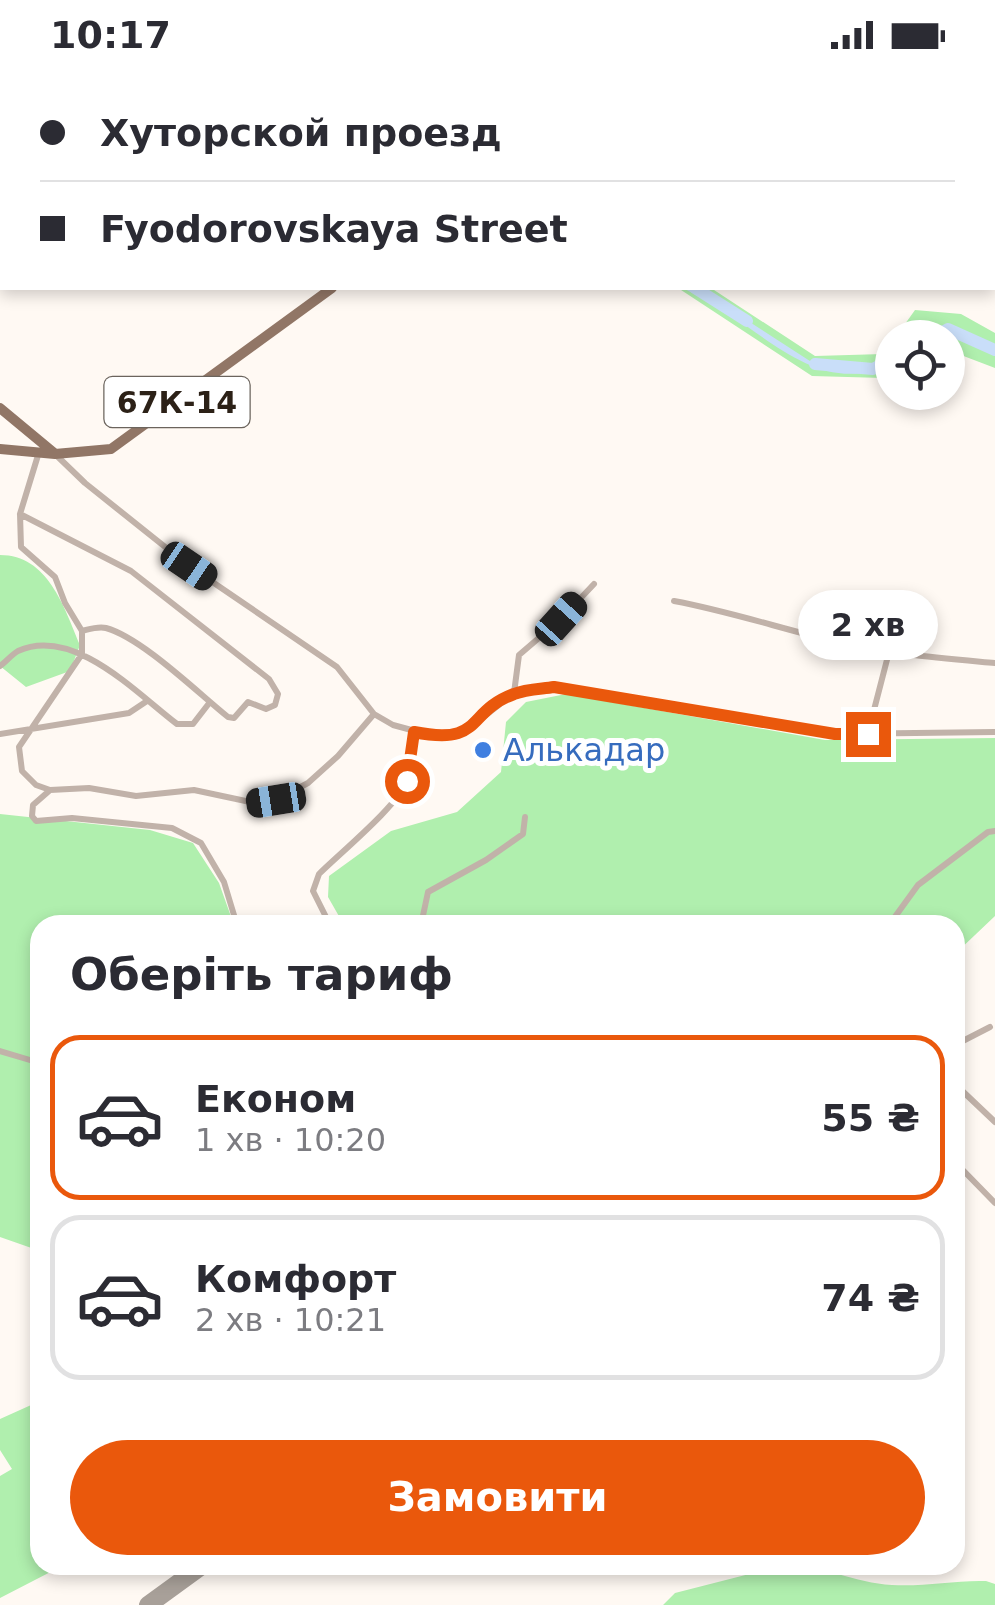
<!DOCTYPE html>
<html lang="uk">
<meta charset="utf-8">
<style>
body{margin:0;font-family:"DejaVu Sans",sans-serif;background:#f2f2f3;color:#2b2b33;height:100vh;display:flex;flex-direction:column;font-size:38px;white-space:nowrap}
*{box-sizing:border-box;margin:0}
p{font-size:32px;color:#7c7c81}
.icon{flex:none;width:55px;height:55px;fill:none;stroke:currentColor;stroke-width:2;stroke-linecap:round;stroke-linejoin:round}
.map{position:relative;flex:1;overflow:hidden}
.side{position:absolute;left:30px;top:845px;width:935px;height:660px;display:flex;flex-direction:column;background:#fff;border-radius:30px;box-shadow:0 5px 15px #0003}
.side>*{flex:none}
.hud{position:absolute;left:0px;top:0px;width:995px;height:220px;box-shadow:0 5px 15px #0003;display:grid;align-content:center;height:220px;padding:0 40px;background:#fff}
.fabs{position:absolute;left:875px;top:250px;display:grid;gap:20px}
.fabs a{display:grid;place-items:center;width:90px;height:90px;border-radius:50%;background:#fff;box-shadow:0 5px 15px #0003;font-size:50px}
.end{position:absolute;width:45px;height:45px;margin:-22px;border:12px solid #ea580c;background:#fff;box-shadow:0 0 0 5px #fff}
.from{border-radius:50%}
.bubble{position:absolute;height:70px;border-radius:35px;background:#fff;box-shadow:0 5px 15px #0003;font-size:32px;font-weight:700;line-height:70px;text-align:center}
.car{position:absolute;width:30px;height:60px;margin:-30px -15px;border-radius:12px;box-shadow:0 0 8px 2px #0007;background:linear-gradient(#222 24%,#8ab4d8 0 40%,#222 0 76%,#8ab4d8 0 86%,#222 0)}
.hud b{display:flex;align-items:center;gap:35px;height:95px;font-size:38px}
.hud b+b{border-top:2px solid #e1e1e2}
.hud i{width:25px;height:25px;background:#2b2b33}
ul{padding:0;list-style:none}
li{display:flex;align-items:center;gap:30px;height:165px;margin:0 20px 15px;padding:0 20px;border:5px solid #e1e1e2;border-radius:30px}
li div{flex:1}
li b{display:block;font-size:38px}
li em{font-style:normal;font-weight:700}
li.selected{border-color:#ea580c}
li>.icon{width:90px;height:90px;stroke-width:1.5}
h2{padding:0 40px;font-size:45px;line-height:120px}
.button{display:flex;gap:20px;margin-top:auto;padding:20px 40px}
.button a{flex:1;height:115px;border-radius:60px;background:#ea580c;color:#fff;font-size:40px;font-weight:700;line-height:115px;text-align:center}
.status{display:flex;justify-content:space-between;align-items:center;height:70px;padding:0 50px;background:#fff;direction:ltr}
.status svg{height:28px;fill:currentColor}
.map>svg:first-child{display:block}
.green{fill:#b0efae}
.water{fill:#c9def9}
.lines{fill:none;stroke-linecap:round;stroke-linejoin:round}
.river{stroke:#c9def9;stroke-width:12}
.taxiway{stroke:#a8a099;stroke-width:18}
.street{stroke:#c1b2a9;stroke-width:6}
.primary{stroke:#917666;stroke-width:10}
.route{stroke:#ea580c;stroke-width:12}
.shop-dot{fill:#3f7fe0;stroke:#fff;stroke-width:4}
.labels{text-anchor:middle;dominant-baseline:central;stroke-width:10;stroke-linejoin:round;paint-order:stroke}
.shield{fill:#fff;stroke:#6b645d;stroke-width:2.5}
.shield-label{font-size:30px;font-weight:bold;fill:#2c2117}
.shop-label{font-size:32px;fill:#366cbe;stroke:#fff;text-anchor:start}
</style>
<div class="status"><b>10:17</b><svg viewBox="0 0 49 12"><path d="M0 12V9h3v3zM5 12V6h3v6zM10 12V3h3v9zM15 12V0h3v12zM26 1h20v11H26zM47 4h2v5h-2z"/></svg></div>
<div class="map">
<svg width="995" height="1535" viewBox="0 0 995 1535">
<rect width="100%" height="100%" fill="#fff9f3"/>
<path class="green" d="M678 218H711L815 286 883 284 892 271V304L883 308 812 306Z
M915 240 961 244 995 263V298L953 282 948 284V268H895Z
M0 485C48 485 64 537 80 575L70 601 26 617 0 596Z
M566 624 825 670 995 668V846L955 884V855H344L328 827 329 806 391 761 457 742 501 702 506 652 526 632Z
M0 744 150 760 193 773 219 813 234 855H40V1181L0 1167Z
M40 1331V1495H64L0 1528V1406L12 1399 0 1380V1349Z
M785 1495C822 1495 855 1513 892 1515 923 1517 955 1510 986 1511L995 1514V1535H663L675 1523Z"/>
<path class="water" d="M683 218H697L813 293 821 291C846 302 870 300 892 287V294C828 324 782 279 730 245 715 235 699 227 683 218Z"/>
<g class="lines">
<path class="river" d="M695 218 747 251
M932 268 948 259 995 280
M815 294 873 299 892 289"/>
<path class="taxiway" d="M148 1535 203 1495"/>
<path class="street" d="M516 0 517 2
M39 382 20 444 21 477 55 507 65 533 82 561V584L19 677 22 701 36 715 50 720 89 718 136 726 194 720 255 733 276 730 308 713 338 686 374 644
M56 385 85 413 189 496 337 597 374 644 393 655 441 668 462 664 514 623 554 617 835 664 995 662
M20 444 131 501 269 609 278 624 275 635 266 639 248 632 234 648 228 647C198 623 142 568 106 558 98 556 90 559 82 561
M674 531C728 541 779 558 833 571 886 584 940 588 995 593
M0 596C6 592 11 585 18 581 74 556 136 623 177 654H193L210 632
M514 623 519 585 561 549 594 514
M868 663 889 582
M0 664 129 643 147 631
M49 721 33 735 32 746 36 751 72 748 172 758 201 773 224 812 237 855
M330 855 313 821 319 804C339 784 401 733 407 710 411 694 409 678 414 662
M421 855 428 822 486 790 523 764 525 747
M889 855 918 815 988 762 995 761
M955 975 990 957
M0 981 40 993
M955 1014 995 1052
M955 1092 995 1133"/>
<path class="primary" d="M992 36H995
M0 338 53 382
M0 379 55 384 111 379 332 218"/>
</g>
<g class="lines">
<path class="route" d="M407 711 414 662C484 676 465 642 514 624 526 619 541 619 554 617L835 664H868"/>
</g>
<circle class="shop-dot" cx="483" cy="680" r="10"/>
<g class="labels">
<rect class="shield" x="104.5" y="307" width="145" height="50" rx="8"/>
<g class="shield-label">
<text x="177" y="332">67К-14</text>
</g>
<g class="shop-label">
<text x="503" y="680">Алькадар</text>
</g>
</g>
</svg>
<div class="fabs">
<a><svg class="icon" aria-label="locate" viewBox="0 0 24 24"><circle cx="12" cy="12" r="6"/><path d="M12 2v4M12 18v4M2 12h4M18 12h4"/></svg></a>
</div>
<i class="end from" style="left:407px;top:711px"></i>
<i class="end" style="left:868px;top:664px"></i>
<div class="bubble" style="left:798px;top:520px;width:140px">2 хв</div>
<i class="car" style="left:189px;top:496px;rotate:124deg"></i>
<i class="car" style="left:561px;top:549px;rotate:42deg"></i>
<i class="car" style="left:276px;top:730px;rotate:261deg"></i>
<div class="hud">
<b><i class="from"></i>Хуторской проезд</b>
<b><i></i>Fyodorovskaya Street</b>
</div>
<section class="side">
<h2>Оберіть тариф</h2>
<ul>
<li class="selected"><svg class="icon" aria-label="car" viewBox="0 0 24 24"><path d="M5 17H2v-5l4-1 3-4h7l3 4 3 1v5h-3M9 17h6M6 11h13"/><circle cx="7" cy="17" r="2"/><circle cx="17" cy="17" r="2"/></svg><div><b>Економ</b><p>1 хв · 10:20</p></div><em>55 ₴</em></li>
<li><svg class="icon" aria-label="car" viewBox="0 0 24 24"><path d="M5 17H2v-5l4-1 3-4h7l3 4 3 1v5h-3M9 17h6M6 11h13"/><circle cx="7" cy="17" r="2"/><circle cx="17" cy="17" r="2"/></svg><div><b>Комфорт</b><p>2 хв · 10:21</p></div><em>74 ₴</em></li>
</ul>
<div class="button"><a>Замовити</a></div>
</section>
</div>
